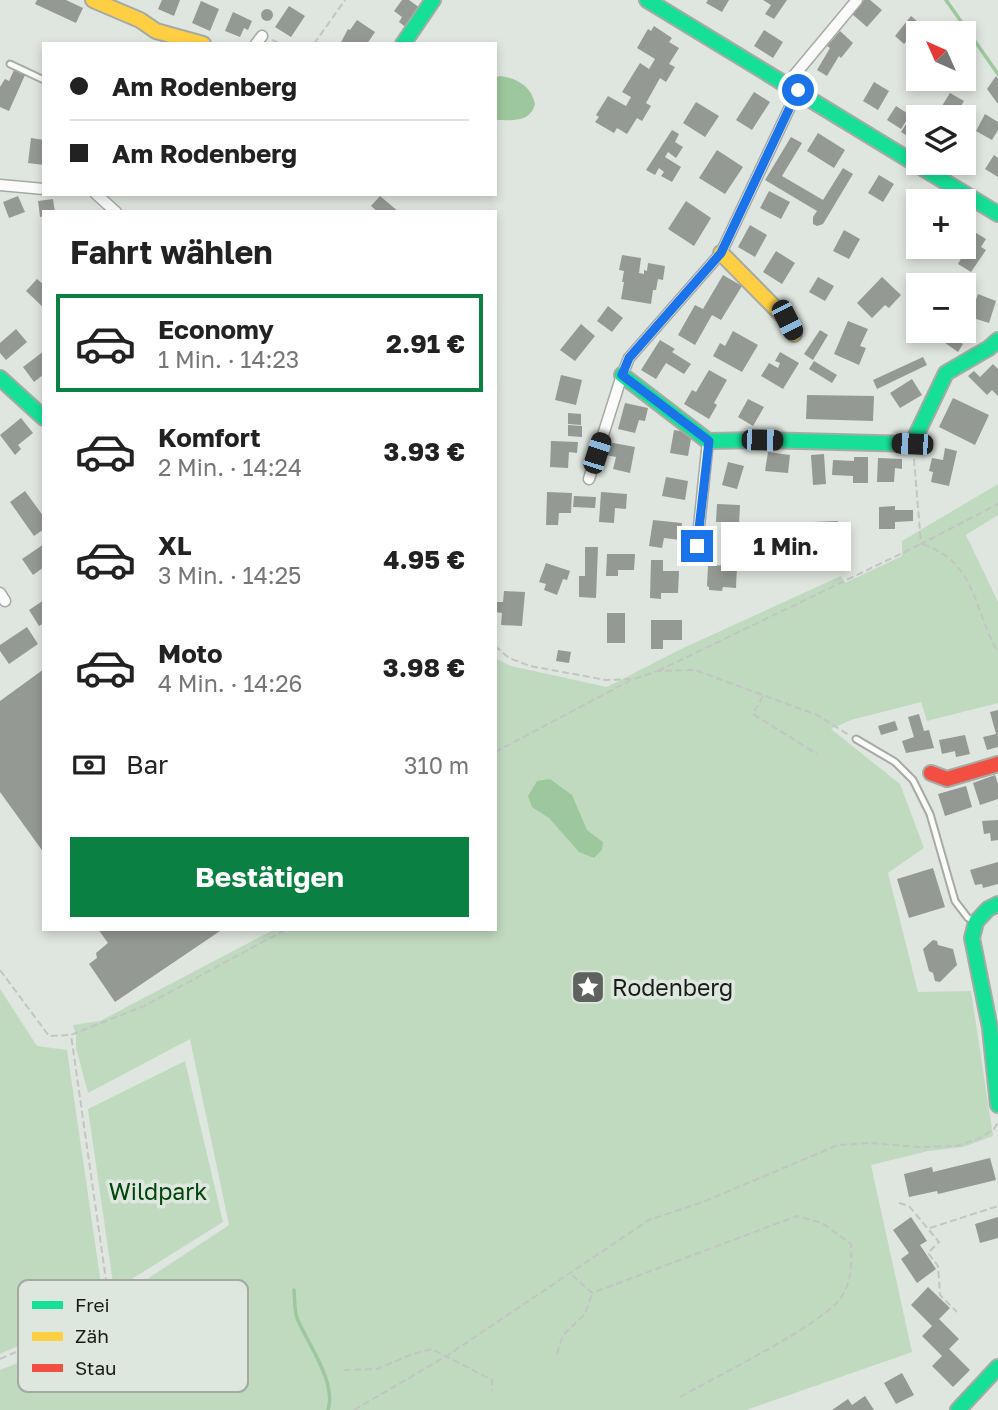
<!DOCTYPE html>
<html lang="de">
<meta charset="utf-8">
<style>
body{margin:0;font-family:"Golos Text",sans-serif;background:#f2f2f2;color:#222;height:100vh;display:flex;flex-direction:column;font-size:26px;white-space:nowrap}
*{box-sizing:border-box;margin:0}
p{font-size:23px;color:#767676}
.icon{flex:none;width:38px;height:38px;fill:none;stroke:currentColor;stroke-width:2;stroke-linecap:round;stroke-linejoin:round}
.map{position:relative;flex:1;overflow:hidden}
.sheet{position:absolute;left:42px;top:210px;width:455px;height:721px;display:flex;flex-direction:column;background:#fff;border-radius:0px;box-shadow:0 4px 10px #0003}
.sheet>*{flex:none}
.top-card{position:absolute;left:42px;top:42px;width:455px;height:154px;border-radius:0px;box-shadow:0 4px 10px #0003;display:grid;align-content:center;height:154px;padding:0 28px;background:#fff}
.needle{width:46px;rotate:315deg}
.controls{position:absolute;left:906px;top:21px;display:grid;gap:14px}
.controls a{display:grid;place-items:center;width:70px;height:70px;border-radius:0px;background:#fff;box-shadow:0 4px 10px #0003;font-size:35px}
.end{position:absolute;width:32px;height:32px;margin:-16px;border:9px solid #1a73e8;background:#fff;box-shadow:0 0 0 4px #fff}
.from{border-radius:50%}
.bubble{position:absolute;height:49px;border-radius:0px;background:#fff;box-shadow:0 4px 10px #0003;font-size:23px;font-weight:700;line-height:49px;text-align:center}
.car{position:absolute;width:21px;height:42px;margin:-21px -10px;border-radius:9px;box-shadow:0 0 5px 2px #0007;background:linear-gradient(#222 24%,#8ab4d8 0 40%,#222 0 76%,#8ab4d8 0 86%,#222 0)}
.top-card b{display:flex;align-items:center;gap:24px;height:66px;font-size:26px}
.top-card b+b{border-top:2px solid #e0e0e0}
.top-card i{width:18px;height:18px;background:#222}
ul{padding:0;list-style:none}
li{display:flex;align-items:center;gap:21px;height:98px;margin:0 14px 10px;padding:0 14px;border:4px solid transparent;border-radius:0px}
li div{flex:1}
li b{display:block;font-size:26px}
li em{font-style:normal;font-weight:700}
li.on{border-color:#0b8043}
li>.icon{width:63px;height:63px;stroke-width:1.5}
h2{padding:0 28px;font-size:32px;line-height:84px}
.pay{display:flex;align-items:center;gap:18px;height:77px;padding:0 28px;font-size:26px}
.pay p{margin-inline-start:auto}
.action{display:flex;gap:14px;margin-top:auto;padding:14px 28px}
.action a{flex:1;height:80px;border-radius:0px;background:#0b8043;color:#fff;font-size:28px;font-weight:700;line-height:80px;text-align:center}
.map>svg:first-child{display:block}
.green{fill:#c0dac0}
.water{fill:#9dc89d}
.lines{fill:none;stroke-linecap:round;stroke-linejoin:round}
.stream{stroke:#9dc89d;stroke-width:3.5}
.building{fill:#949994}
.lane-casing{stroke:#a5aaa5;stroke-width:9}
.street-casing{stroke:#a5aaa5;stroke-width:13}
.fast-casing{stroke:#a5aaa5;stroke-width:18}
.slow-casing{stroke:#a5aaa5;stroke-width:18}
.jam-casing{stroke:#a5aaa5;stroke-width:18}
.path{stroke:#c3c5c3;stroke-width:2;stroke-dasharray:7 3.5;stroke-linecap:butt}
.lane{stroke:#fafbfa;stroke-width:5}
.street{stroke:#fafbfa;stroke-width:10}
.fast{stroke:#16e098;stroke-width:14}
.slow{stroke:#ffcf43;stroke-width:14}
.jam{stroke:#f24e42;stroke-width:14}
.route{stroke:#1a73e8;stroke-width:9}
.labels{text-anchor:middle;dominant-baseline:central;stroke-width:7;stroke-linejoin:round;paint-order:stroke}
.poi-label{font-size:23px;fill:#181c18;stroke:#dde7dd;text-anchor:start}
.park-label{font-size:23px;fill:#01440c;stroke:#dde7dd}
.key{fill:#dde7dd;stroke:#a2aaa2;stroke-width:2}
.key-label{font-size:19px;fill:#181c18}
</style>
<div class="map">
<svg width="998" height="1410" viewBox="0 0 998 1410">
<rect width="100%" height="100%" fill="#dfe5df"/>
<path class="green" d="M998 484V515L966 535 998 602V703L927 721 921 702 851 720 831 729 900 784 924 848 888 873 918 992 971 991 993 1136 963 1147 928 1151 871 1165 912 1352 746 1410H0V1370L23 1361 229 1225 190 1039 88 1093 76 1048V1035L73 1025 100 1021 275 929H495V658L511 666 607 687 681 649 841 576 845 583 902 556V541Z
M0 989 37 1046 67 1050 102 1291 36 1338 0 1354Z
M185 1061 223 1222 114 1290 88 1109Z"/>
<path class="water" d="M501 76C518 79 531 86 535 104 530 123 512 120 495 120V77Z
M550 779 572 795 587 830 603 842 602 850 594 858 579 852 549 818 532 807 528 796 537 781Z"/>
<g class="lines">
<path class="stream" d="M946 0 998 74
M294 1290C295 1299 294 1309 297 1318 307 1343 337 1382 328 1410"/>
</g>
<path class="building" d="M37 0H66L83 8 76 23 35 4Z
M162 0H180L174 16 158 9Z
M402 0H409L420 8 407 28 399 22 402 17 394 11Z
M708 0H729L722 12 706 3Z
M763 0H787L774 19 765 14 771 5Z
M864 0H870L882 10 867 27 852 14Z
M201 1 219 9 210 31 192 23Z
M289 6 305 16 291 37 275 27Z
M261 15a6 6 0 1 1 12 0a6 6 0 1 1-12 0Z
M233 12 252 21 248 30 244 28 240 37 225 31Z
M911 16 929 31 919 33V42L911 36 904 44 895 36Z
M357 20 375 32 367 44H340L348 29 350 30Z
M654 26 672 38 669 42 679 48 669 64 675 67 666 82 660 78 646 103 651 106 642 121 637 118 627 134 617 128 614 133 595 122 599 117 596 115 608 96 626 106 631 97 622 92 640 63 649 69 655 59 637 48 648 29 651 31Z
M764 30 783 42 773 58 754 46Z
M840 31 853 43 841 58 839 56 827 76 817 70 830 48 827 46Z
M14 70 25 75 9 111 0 107V87L5 79 9 81Z
M996 76 998 79V104L987 89Z
M874 82 889 91 878 110 863 101Z
M754 92 770 102 752 130 736 120Z
M950 93 964 101 954 117H943L937 114Z
M696 102 719 116 705 137 683 123Z
M896 106 910 115 901 129 887 120Z
M913 113 919 116V143L901 132Z
M985 114 998 122V130L992 140 976 131Z
M672 130 679 134 675 142 683 147 676 158 668 152 665 157 681 167 672 182 661 176 664 172 659 168 655 175 646 170Z
M818 133 845 150 834 168 807 151Z
M791 137 802 143 782 176 823 200 843 168 853 174 823 224 817 226 813 224V217L817 211 765 180Z
M31 138 44 140V165L28 163Z
M717 150 743 167 725 194 699 178Z
M994 155 998 158V177L985 169Z
M879 175 894 184 883 202 868 193Z
M769 191 790 202 781 219 760 208Z
M18 196 25 212 9 218 3 202Z
M380 196 399 212H378L371 206Z
M53 199 55 212H44V216L40 217 38 201Z
M686 201 711 218 694 246 668 229Z
M750 225 767 235 755 257 738 247Z
M844 230 860 239 849 259 833 251Z
M973 231 986 239 981 247 986 250 971 272 958 264 962 257 957 253 953 258 944 253 948 247H964V237L968 239Z
M776 251 795 263 782 284 763 272Z
M622 255 641 258 639 273 644 274V270L647 271 648 263 665 266 663 280 658 279 656 290H653L651 304 621 299 624 282H622L624 271 619 270Z
M723 275 742 286 721 320 712 315 695 345 678 335 695 305 703 309Z
M818 277 834 286 825 301 809 292Z
M882 277 901 295 889 308 885 305 872 318 857 303Z
M37 279 44 285V308L26 291Z
M978 294 996 301 989 323 970 317Z
M608 306 623 318 612 332 597 321Z
M848 321 868 329 860 346 866 348 859 365 834 354Z
M581 324 595 336 575 361 560 350Z
M16 329 27 342 6 360 0 353V343Z
M820 330 828 335 813 360 804 354Z
M733 331 758 345 742 372 713 356 720 343 725 346Z
M946 332 963 344 958 352 941 340Z
M660 340 675 349 672 352 691 364 684 374 666 363 656 379 641 370Z
M44 351V374L34 382 23 367Z
M780 352 799 363 783 389 761 376 769 363 778 368 780 363 775 361Z
M923 357 927 365 877 389 873 380Z
M814 361 837 375 832 383 809 369Z
M993 364 998 369V396L992 390 987 395 968 376 974 371 980 377Z
M709 370 727 380 714 403 717 405 709 419 684 404 692 390 696 392Z
M561 375 582 380 576 405 555 400Z
M912 379 922 395 900 408 890 393Z
M807 395 874 396 873 421 806 419Z
M953 398 989 415 975 445 939 427Z
M748 399 764 407 753 426 738 417Z
M625 403 648 408 645 421 639 420 635 433 618 429Z
M568 413 581 414V425L568 424Z
M21 418 33 433 18 445 21 449 15 455 0 435Z
M568 425 582 426V437L568 436Z
M674 430 692 433 688 456 670 453Z
M551 441 578 442 577 453 569 452 568 468 550 467Z
M608 442 635 447 630 473 613 469 616 457 606 455Z
M945 448 957 451 949 486 931 482 933 472 929 471 932 458 943 460Z
M768 452 790 455 788 473 765 471Z
M824 454 826 484 813 485 811 455Z
M854 457H868V483H853V476L832 475 833 460 854 461Z
M878 458 902 459V469L895 468 894 482H877Z
M728 462 744 466 737 489 722 485Z
M666 477 688 481 685 500 662 496Z
M25 491 44 517V529L34 536 10 502Z
M547 492 572 493 571 513H559L558 525H546Z
M601 492 627 494 626 509 615 508 614 523 599 522Z
M574 496 596 497 595 508 573 507Z
M717 504 740 505 738 543 721 542 722 522H716Z
M895 506V510H913V521L895 522V529H879V507Z
M653 520 682 523 680 540 664 538 662 548 649 546Z
M838 521 840 554 815 555 813 522Z
M44 544V567L33 575 22 559Z
M585 547H598L596 598 579 597V576H585Z
M607 554H635L634 570H618V576H606Z
M651 560H663V571H679L678 593H661V599L650 598Z
M546 563 570 571 567 580 563 579 557 595 544 590 546 584 539 582Z
M708 565 737 566 736 588 723 587 722 591 709 590V587L707 586Z
M504 591 525 592 522 626 501 625 502 613 495 612V602H503Z
M44 600V623L39 626 29 610Z
M607 613H625V643H607Z
M651 620H682V640H663V649H651Z
M27 627 38 644 9 664 0 651V645Z
M558 650 571 652 569 663 556 661Z
M44 669V853L0 792V701Z
M998 710V747L987 750 983 737 996 734 990 712Z
M919 714 924 731 929 730 934 748 906 753 902 741 914 737 908 717Z
M895 721 898 730 881 735 878 726Z
M965 735 970 754 956 757 955 751 942 754 939 740Z
M995 775 998 784V799L980 805 973 783Z
M966 786 972 807 945 816 938 794Z
M998 820V840L991 841 990 833 984 834 982 821Z
M998 862V884L983 888 982 884 975 885 970 870Z
M933 868 945 907 909 918 897 879Z
M98 929H223L115 1002 89 964 97 958 96 953 108 943Z
M933 940 937 941 938 945 953 949 957 965 940 982 935 981 933 973 929 971 923 949Z
M990 1158 996 1180 938 1194 937 1191 909 1197 904 1174 932 1167 933 1172Z
M911 1217 927 1241 920 1245 936 1269 917 1283 901 1259 909 1253 893 1230Z
M998 1217V1238L980 1243 975 1224Z
M928 1287 950 1308 939 1319 959 1339 949 1349 970 1370 953 1387 932 1366 942 1356 922 1336 932 1326 911 1305Z
M902 1373 914 1395 896 1404 884 1383Z
M865 1396 874 1410H832L848 1399 852 1405Z"/>
<g class="lines">
<g class="lane-casing">
<path id="lane" d="M10 64 44 80
M856 739 895 762 913 780 930 814 955 901 968 918 975 921"/>
</g>
<g class="street-casing">
<path id="street" d="M256 44 262 36
M787 84 857 0
M0 185 44 189
M96 194 116 212
M589 479 622 375 629 358 721 253 798 90
M697 546 708 441
M0 593 5 601"/>
</g>
<g class="fast-casing">
<path id="fast" d="M647 0 998 214
M403 44 433 0
M622 375 708 441 762 440 912 444 946 373 989 348 998 340
M0 378 44 418
M998 904 988 909 976 922 972 938 990 1028 998 1105
M958 1410 998 1367"/>
</g>
<g class="slow-casing">
<path id="slow" d="M93 0 140 20 156 31 203 44
M721 253 787 320 794 334"/>
</g>
<g class="jam-casing">
<path id="jam" d="M931 773 947 779 998 764"/>
</g>
<path class="path" d="M272 40 282 44
M314 44 345 0
M914 459 921 544 998 504
M495 646 509 658 530 666 606 680 634 679 658 671 695 670 817 715 849 735
M658 671 921 544C977 560 973 611 998 652
M763 696 753 714 817 754
M495 752 633 679
M0 970 49 1036 71 1035
M899 1203 909 1206 939 1242 928 1253 938 1266 940 1295 957 1312
M930 1228 998 1206
M572 1275 592 1293 797 1216 822 1223 851 1244C852 1264 852 1279 842 1296 825 1324 713 1378 680 1397
M557 1354 563 1335 585 1314 592 1294
M0 1359 38 1342 108 1294 71 1035 144 1006 287 929
M344 1370 377 1369 410 1355 432 1349 492 1380V1391
M354 1410 445 1357 649 1220 703 1202 838 1145 870 1143 919 1147 957 1146 980 1138 994 1129 998 1122"/>
<use href="#lane" class="lane"/>
<use href="#street" class="street"/>
<use href="#fast" class="fast"/>
<use href="#slow" class="slow"/>
<use href="#jam" class="jam"/>
</g>
<g class="lines">
<path class="route" d="M697 546 709 441 622 375 629 358 721 253 798 90"/>
</g>
<defs>
<g id="sight-square" transform="scale(1.75)"><rect x="-9" y="-9" width="18" height="18" rx="4" fill="#5e625e" stroke="#dde7dd"/><path d="M0-6L1.8-2.2L6-1.7L2.9 1.2L3.7 5.4L0 3.3L-3.7 5.4L-2.9 1.2L-6-1.7L-1.8-2.2Z" fill="#fff"/></g>
</defs>
<g fill-rule="evenodd">
<use href="#sight-square" x="588" y="987"/>
</g>
<g class="labels">
<g class="poi-label">
<text x="612" y="987">Rodenberg</text>
</g>
<g class="park-label">
<text x="158" y="1191">Wildpark</text>
</g>
</g>
<rect x="18" y="1280" width="230" height="112" rx="10" class="key"/>
<rect x="32" y="1301" width="31" height="8" fill="#16e098"/>
<rect x="32" y="1332" width="31" height="9" fill="#ffcf43"/>
<rect x="32" y="1364" width="31" height="8" fill="#f24e42"/>
<g class="key-label">
<text x="75" y="1312">Frei</text>
<text x="75" y="1343">Zäh</text>
<text x="75" y="1375">Stau</text>
</g>
</svg>
<div class="controls">
<a><svg class="needle" viewBox="-14 -14 28 28"><path d="M0-13l5 13h-10z" fill="#e53935"/><path d="M0 13l5-13h-10z" fill="#767676"/></svg></a>
<a><svg class="icon" aria-label="layers" viewBox="0 0 24 24"><path d="M12 4l9 5-9 5-9-5zM3 14l9 5 9-5"/></svg></a>
<a>+</a>
<a>−</a>
</div>
<i class="end from" style="left:798px;top:90px"></i>
<i class="end" style="left:697px;top:546px"></i>
<div class="bubble" style="left:721px;top:522px;width:130px">1 Min.</div>
<i class="car" style="left:787px;top:320px;rotate:153deg"></i>
<i class="car" style="left:762px;top:440px;rotate:91deg"></i>
<i class="car" style="left:912px;top:444px;rotate:272deg"></i>
<i class="car" style="left:597px;top:453px;rotate:18deg"></i>
<div class="top-card">
<b><i class="from"></i>Am Rodenberg</b>
<b><i></i>Am Rodenberg</b>
</div>
<section class="sheet">
<h2>Fahrt wählen</h2>
<ul>
<li class="on"><svg class="icon" aria-label="car" viewBox="0 0 24 24"><path d="M5 17H2v-5l4-1 3-4h7l3 4 3 1v5h-3M9 17h6M6 11h13"/><circle cx="7" cy="17" r="2"/><circle cx="17" cy="17" r="2"/></svg><div><b>Economy</b><p>1 Min. · 14:23</p></div><em>2.91 €</em></li>
<li><svg class="icon" aria-label="car" viewBox="0 0 24 24"><path d="M5 17H2v-5l4-1 3-4h7l3 4 3 1v5h-3M9 17h6M6 11h13"/><circle cx="7" cy="17" r="2"/><circle cx="17" cy="17" r="2"/></svg><div><b>Komfort</b><p>2 Min. · 14:24</p></div><em>3.93 €</em></li>
<li><svg class="icon" aria-label="car" viewBox="0 0 24 24"><path d="M5 17H2v-5l4-1 3-4h7l3 4 3 1v5h-3M9 17h6M6 11h13"/><circle cx="7" cy="17" r="2"/><circle cx="17" cy="17" r="2"/></svg><div><b>XL</b><p>3 Min. · 14:25</p></div><em>4.95 €</em></li>
<li><svg class="icon" aria-label="car" viewBox="0 0 24 24"><path d="M5 17H2v-5l4-1 3-4h7l3 4 3 1v5h-3M9 17h6M6 11h13"/><circle cx="7" cy="17" r="2"/><circle cx="17" cy="17" r="2"/></svg><div><b>Moto</b><p>4 Min. · 14:26</p></div><em>3.98 €</em></li>
</ul>
<div class="pay"><svg class="icon" aria-label="cash" viewBox="0 0 24 24"><path d="M3 7h18v10H3z"/><circle cx="12" cy="12" r="2"/></svg>Bar<p>310 m</p></div>
<div class="action"><a>Bestätigen</a></div>
</section>
</div>
